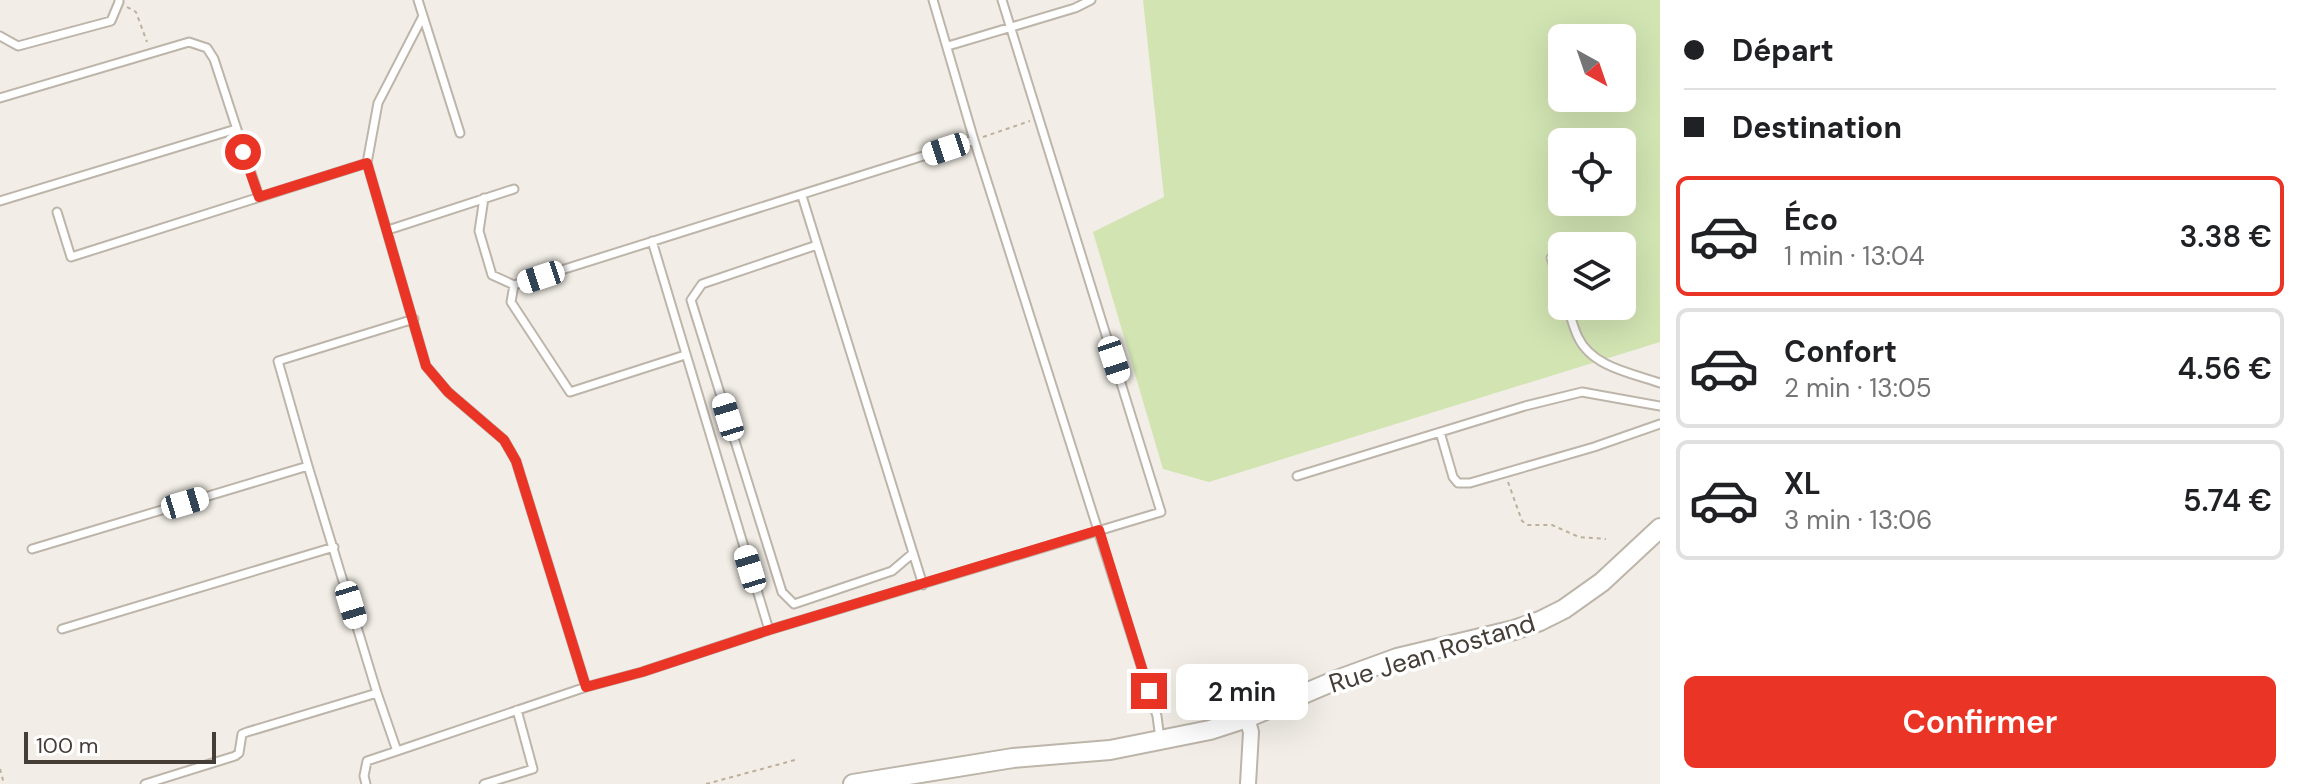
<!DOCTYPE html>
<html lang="fr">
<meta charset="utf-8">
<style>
body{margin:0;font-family:"DM Sans",sans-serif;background:#f2f2f2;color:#202124;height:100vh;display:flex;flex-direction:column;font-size:30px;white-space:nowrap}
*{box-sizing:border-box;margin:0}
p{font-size:26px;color:#757577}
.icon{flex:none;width:44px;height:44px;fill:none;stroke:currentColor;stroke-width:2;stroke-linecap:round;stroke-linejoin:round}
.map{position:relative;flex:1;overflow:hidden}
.panel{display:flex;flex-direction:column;background:#fff;width:640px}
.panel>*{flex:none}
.top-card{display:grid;align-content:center;height:176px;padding:0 24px;background:#fff}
.needle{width:52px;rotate:140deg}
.buttons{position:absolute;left:1548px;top:24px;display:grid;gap:16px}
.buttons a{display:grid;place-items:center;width:88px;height:88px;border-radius:12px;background:#fff;box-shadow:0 8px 32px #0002;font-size:40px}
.scale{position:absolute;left:24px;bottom:20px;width:192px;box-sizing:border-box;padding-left:8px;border:4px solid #453e36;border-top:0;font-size:22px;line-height:28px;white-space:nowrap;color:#453e36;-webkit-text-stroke:6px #fff;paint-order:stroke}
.end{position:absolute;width:36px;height:36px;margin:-18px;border:10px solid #ea3426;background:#fff;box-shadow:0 0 0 4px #fff}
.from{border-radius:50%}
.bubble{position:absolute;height:56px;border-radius:12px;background:#fff;box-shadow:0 8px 32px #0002;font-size:26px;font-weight:600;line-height:56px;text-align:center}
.car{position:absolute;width:24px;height:48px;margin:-24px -12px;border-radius:10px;box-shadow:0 0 6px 2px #0007;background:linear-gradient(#fff 24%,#345 0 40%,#fff 0 76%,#345 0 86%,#fff 0)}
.top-card b{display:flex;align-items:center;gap:28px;height:76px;font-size:30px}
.top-card b+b{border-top:2px solid #e0e0e0}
.top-card i{width:20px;height:20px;background:#202124}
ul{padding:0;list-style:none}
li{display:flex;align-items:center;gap:24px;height:120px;margin:0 16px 12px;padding:0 8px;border:4px solid #e0e0e0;border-radius:12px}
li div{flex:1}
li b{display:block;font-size:30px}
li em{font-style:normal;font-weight:600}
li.selected{border-color:#ea3426}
li>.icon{width:72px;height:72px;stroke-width:1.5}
.action{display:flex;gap:16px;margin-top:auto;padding:16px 24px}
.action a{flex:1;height:92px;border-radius:12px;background:#ea3426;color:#fff;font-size:32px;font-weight:600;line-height:92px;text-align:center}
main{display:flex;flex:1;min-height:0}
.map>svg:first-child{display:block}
.green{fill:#d1e4b2;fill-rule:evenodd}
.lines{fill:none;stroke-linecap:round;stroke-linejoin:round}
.service-casing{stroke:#bdb5aa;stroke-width:11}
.minor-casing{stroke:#bdb5aa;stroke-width:18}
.tertiary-casing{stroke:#bdb5aa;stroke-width:22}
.path{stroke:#beaf9c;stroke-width:2;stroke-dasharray:4 4;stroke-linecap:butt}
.service{stroke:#fff;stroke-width:7}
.minor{stroke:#fff;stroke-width:14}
.tertiary{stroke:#fff;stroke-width:18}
.route{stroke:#ea3426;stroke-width:10}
.labels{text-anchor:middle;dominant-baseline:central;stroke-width:7;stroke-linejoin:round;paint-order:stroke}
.street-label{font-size:26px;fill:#453e36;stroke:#fff}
</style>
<main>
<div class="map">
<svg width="1660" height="784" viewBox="0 0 1660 784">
<rect width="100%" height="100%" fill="#f2eee7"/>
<path class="green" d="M1143 0H1660V342L1209 482 1163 469 1093 232 1164 197ZM1562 38H1622V98H1562ZM1562 142H1622V202H1562ZM1562 246H1622V306H1562Z"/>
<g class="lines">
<g class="service-casing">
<path id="service" d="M418 0 460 133
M933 0 974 140 1157 716 1160 739
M0 36 18 46 111 21 119 2V0
M948 46 1075 8 1091 0
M0 98 189 42 207 48 214 59 259 197
M367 163 378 103 423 16
M802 196 923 585
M484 198 479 231 492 275 514 285 974 140
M0 201 236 129
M57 212 71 257 367 163 426 366 448 392 504 440 516 461 586 687
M388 230 514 189
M652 241 769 630
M817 245 702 284 691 300 782 592 794 604 892 571 912 554
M1551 258 1562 290
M514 285 511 302 570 392 685 355
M1567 306C1571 316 1573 327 1578 337 1592 367 1631 373 1660 383
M1440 432 1453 477 1458 483H1470L1594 447 1660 424
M1297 476 1525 406 1582 392 1660 406
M32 549 308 466
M62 629 334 547
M397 751 377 693 308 466 278 361 414 319
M145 784 235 756 239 753 242 734 247 732 377 693
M366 784 364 776 367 761 397 751 586 687 642 672 769 630 1161 512 1002 0
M484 784 533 769 517 710"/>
</g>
<g class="minor-casing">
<path id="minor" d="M1247 718 1251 732 1248 784"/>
</g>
<g class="tertiary-casing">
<path id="tertiary" d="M853 784 1013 758 1110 750 1210 730 1247 718 1334 681 1397 658 1514 630 1540 621 1564 609 1602 582 1660 528"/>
</g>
<path class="path" d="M127 7 136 12 147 42
M983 137 1030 121
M1508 482 1522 521 1528 525H1552L1579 537 1606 539
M0 769 4 784
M706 784 795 760"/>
<use href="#service" class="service"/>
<use href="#minor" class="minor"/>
<use href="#tertiary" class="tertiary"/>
</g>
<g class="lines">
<path class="route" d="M243 152 259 197 367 163 426 366 448 392 504 440 516 461 586 687 642 672 769 630 1099 530 1149 691"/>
</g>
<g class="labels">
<g class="street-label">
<text transform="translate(1432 653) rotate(-17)">Rue Jean Rostand</text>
</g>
</g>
</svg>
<div class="buttons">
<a><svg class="needle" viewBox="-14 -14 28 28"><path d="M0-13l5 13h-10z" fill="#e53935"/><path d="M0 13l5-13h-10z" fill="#757577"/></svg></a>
<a><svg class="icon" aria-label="locate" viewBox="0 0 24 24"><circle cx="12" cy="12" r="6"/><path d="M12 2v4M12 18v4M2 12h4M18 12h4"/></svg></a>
<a><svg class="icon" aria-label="layers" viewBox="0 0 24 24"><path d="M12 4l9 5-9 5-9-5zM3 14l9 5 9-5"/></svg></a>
</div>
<div class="scale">100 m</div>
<i class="end from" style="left:243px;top:152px"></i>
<i class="end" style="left:1149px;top:691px"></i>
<div class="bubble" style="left:1176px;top:664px;width:132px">2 min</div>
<i class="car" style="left:946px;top:149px;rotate:252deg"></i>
<i class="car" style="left:541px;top:277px;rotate:252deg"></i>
<i class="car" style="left:1114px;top:360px;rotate:162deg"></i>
<i class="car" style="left:728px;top:417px;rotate:343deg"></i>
<i class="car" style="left:185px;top:503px;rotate:73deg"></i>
<i class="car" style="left:750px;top:569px;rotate:343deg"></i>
<i class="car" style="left:351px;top:605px;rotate:163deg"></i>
</div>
<section class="panel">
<div class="top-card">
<b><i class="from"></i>Départ</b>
<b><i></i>Destination</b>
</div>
<ul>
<li class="selected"><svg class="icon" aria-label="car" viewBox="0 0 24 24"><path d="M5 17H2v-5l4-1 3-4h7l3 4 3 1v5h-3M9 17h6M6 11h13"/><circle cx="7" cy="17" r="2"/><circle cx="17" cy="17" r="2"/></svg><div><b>Éco</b><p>1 min · 13:04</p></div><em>3.38 €</em></li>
<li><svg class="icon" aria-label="car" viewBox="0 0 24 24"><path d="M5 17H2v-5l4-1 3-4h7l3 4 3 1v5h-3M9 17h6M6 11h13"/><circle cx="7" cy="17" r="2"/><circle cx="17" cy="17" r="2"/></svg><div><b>Confort</b><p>2 min · 13:05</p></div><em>4.56 €</em></li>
<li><svg class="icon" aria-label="car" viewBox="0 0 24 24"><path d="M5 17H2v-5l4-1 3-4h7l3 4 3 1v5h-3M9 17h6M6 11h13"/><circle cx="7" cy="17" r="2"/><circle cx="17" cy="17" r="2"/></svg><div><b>XL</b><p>3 min · 13:06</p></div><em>5.74 €</em></li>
</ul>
<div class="action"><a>Confirmer</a></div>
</section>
</main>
